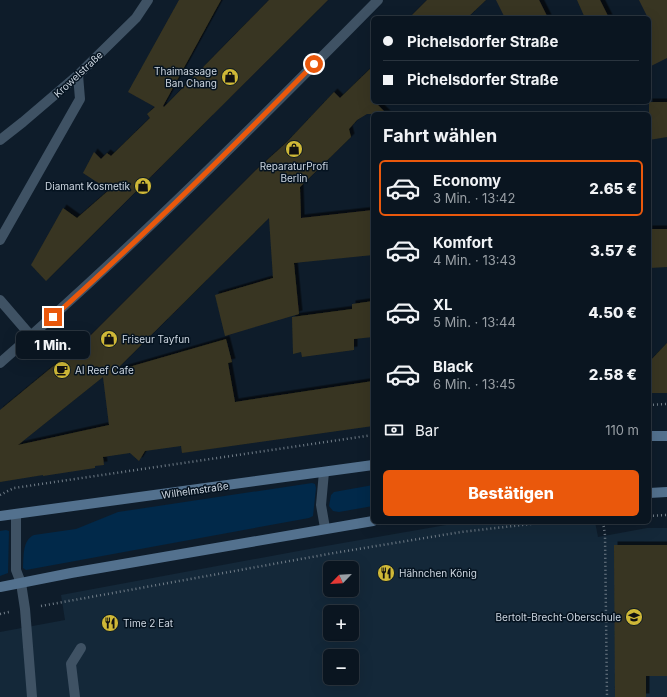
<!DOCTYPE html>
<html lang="de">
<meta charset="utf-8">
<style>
body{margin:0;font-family:Inter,sans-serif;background:#131e29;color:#f1f3f6;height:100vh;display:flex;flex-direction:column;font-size:15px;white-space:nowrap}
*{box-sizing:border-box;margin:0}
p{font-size:13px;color:#999fa5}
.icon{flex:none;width:22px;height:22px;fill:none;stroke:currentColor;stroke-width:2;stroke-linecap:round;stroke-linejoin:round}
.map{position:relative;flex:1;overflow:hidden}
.panel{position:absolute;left:371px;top:112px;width:280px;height:412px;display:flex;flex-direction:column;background:#0a1520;border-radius:6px;box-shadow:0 4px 16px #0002,0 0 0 1px #2a343e}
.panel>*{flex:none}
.hud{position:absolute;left:371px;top:16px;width:280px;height:88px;border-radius:6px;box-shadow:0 4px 16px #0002,0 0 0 1px #2a343e;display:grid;align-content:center;height:88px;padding:0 12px;background:#0a1520}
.needle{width:26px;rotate:245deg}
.fabs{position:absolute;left:323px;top:561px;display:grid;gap:8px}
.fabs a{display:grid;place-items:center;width:36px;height:36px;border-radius:6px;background:#0a1520;box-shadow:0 4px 16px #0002,0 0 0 1px #2a343e;font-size:20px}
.end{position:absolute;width:18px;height:18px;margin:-9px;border:5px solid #ea580c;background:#fff;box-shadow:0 0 0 2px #fff}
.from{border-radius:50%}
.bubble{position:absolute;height:28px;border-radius:6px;background:#0a1520;box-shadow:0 4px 16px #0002,0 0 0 1px #2a343e;font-size:13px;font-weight:800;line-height:28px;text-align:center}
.hud b{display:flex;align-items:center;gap:14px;height:38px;font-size:15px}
.hud b+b{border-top:1px solid #2a343e}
.hud i{width:10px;height:10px;background:#f1f3f6}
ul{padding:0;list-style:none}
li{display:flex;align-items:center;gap:12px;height:56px;margin:0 8px 6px;padding:0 4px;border:2px solid transparent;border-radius:6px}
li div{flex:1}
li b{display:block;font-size:15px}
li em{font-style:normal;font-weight:800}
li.on{border-color:#ea580c}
li>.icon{width:36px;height:36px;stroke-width:1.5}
h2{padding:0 12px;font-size:18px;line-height:48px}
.pay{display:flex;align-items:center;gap:10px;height:44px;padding:0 12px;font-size:15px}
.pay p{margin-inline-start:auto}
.action{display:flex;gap:8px;margin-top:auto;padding:8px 12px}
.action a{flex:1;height:46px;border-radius:6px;background:#ea580c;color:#fff;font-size:16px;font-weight:800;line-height:46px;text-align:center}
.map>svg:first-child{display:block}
.built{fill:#142839;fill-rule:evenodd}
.green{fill:#01294a}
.building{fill:#393520;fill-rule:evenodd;filter:url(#shadow)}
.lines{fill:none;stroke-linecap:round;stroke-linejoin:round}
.path{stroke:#717d88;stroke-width:2.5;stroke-dasharray:1 3;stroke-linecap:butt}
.service{stroke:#3f5264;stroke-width:10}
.minor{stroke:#3f5264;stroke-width:10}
.tertiary{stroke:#3f5264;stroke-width:10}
.secondary{stroke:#53718e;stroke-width:10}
.route{stroke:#ea580c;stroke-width:5}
.labels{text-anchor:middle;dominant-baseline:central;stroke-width:3;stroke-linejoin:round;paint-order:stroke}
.poi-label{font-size:10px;fill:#cdd6e0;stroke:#051320;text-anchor:start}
.street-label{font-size:10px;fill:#cdd6e0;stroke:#051320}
</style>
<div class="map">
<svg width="667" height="697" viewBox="0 0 667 697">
<defs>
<filter id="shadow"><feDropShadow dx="3.5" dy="-3.5" stdDeviation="0" flood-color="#0009"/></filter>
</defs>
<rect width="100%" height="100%" fill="#0e1c2a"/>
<path class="built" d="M463 522H595L598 537 647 528H667V697H0V632L65 620 61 595 320 547ZM330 568H352V590H330ZM330 612H352V634H330ZM330 656H352V678H330Z"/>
<path class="green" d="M312 483 315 484 316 488 313 516 309 518 26 570 23 568C24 557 22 540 34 535L76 529 118 512Z
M373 485V506L339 512 333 511 329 506 331 495 334 492Z
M6 530 9 531 8 573 0 576V531Z"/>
<path class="building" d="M179 0H221L163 106 164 107 269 0H328L46 281 31 265 63 208 77 218 109 190 83 173 94 152 101 159 107 153 111 156 150 118 147 114 155 107 128 92Z
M427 0H486L467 18H409Z
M496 0H539L548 18H505Z
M577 0H600L609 18H585Z
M639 0H667V58L649 67V18H648Z
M373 66V102H375L387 114H367L357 120 349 129 351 137 300 187 301 218 373 210V255L294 263 299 314 225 336 215 295 273 278 269 218 115 371 226 339 232 362 228 363 235 402 373 381V426L182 453 181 446 145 451 139 461 130 453 103 457 104 465 95 466V468L43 476V475L0 482V410L91 335 256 170 286 143 334 92 340 98ZM103 377 109 425 18 445Z
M649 102H667V137L649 140Z
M649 229H667V267L649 268Z
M373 301V337L354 339V350L302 357 301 352 293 354 292 317 352 309V304Z
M667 343V393H649V362Z
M614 545H667V676H646V697H615Z"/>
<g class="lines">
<path class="path" d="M649 405 667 404
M0 495 14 488 373 435
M649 516 667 515
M603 522 605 535 607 697
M41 606 334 553 461 532 548 522
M0 614 9 612"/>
<path class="service" d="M0 240 80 99 78 75
M324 472 321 505 325 528
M16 514V570L21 583 25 609 32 697
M75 697 71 664 81 648"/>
<path class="minor" d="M0 140 23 122 78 75 136 18 148 0
M0 300 31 336"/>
<path class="tertiary" d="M0 363C132 248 255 125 378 0"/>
<path class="secondary" d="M649 436H667
M649 493 667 492
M0 516 373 465
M0 587 71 573 373 521"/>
</g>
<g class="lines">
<path class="route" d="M53 317C143 237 229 151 314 64"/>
</g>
<defs>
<g id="shop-disc" transform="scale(0.9)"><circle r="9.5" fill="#cfb837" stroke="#051320"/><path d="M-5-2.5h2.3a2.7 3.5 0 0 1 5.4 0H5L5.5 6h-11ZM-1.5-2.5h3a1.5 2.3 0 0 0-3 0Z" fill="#111"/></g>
<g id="cafe-disc" transform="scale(0.9)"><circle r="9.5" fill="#cfb837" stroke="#051320"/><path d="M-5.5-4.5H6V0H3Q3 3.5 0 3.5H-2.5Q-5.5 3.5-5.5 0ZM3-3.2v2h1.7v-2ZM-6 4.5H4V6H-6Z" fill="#111"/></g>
<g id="restaurant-disc" transform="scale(0.9)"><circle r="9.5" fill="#cfb837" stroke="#051320"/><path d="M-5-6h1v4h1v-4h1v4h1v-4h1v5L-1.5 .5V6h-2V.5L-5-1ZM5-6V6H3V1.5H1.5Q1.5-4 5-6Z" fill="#111"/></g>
<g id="school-disc" transform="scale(0.9)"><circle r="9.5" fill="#cfb837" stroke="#051320"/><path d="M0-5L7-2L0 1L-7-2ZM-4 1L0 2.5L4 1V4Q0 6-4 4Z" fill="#111"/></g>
</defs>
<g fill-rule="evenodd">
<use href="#shop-disc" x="230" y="77"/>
<use href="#shop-disc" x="294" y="149"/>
<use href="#shop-disc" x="143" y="186"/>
<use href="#shop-disc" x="109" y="339"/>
<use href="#cafe-disc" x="62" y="370"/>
<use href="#restaurant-disc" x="386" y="573"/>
<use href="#school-disc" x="634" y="617"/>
<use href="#restaurant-disc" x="110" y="623"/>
</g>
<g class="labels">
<g class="poi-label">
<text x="217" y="71" text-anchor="end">Thaimassage<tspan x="217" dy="12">Ban Chang</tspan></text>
<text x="294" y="166" text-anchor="middle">ReparaturProfi<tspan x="294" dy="12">Berlin</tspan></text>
<text x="130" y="186" text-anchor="end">Diamant Kosmetik</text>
<text x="122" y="339">Friseur Tayfun</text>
<text x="75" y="370">Al Reef Cafe</text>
<text x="399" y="573">Hähnchen König</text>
<text x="621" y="617" text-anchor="end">Bertolt-Brecht-Oberschule</text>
<text x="123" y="623">Time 2 Eat</text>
</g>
<g class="street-label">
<text transform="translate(78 74) rotate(-43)">Krowelstraße</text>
<text transform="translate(195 490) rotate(-8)">Wilhelmstraße</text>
</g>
</g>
</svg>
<div class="fabs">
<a><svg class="needle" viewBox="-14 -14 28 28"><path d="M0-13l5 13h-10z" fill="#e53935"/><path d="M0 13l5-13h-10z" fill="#999fa5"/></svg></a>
<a>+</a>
<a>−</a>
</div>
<i class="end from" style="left:314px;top:64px"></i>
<i class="end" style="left:53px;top:317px"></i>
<div class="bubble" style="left:16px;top:331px;width:74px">1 Min.</div>
<div class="hud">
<b><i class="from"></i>Pichelsdorfer Straße</b>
<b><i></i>Pichelsdorfer Straße</b>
</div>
<section class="panel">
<h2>Fahrt wählen</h2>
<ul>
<li class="on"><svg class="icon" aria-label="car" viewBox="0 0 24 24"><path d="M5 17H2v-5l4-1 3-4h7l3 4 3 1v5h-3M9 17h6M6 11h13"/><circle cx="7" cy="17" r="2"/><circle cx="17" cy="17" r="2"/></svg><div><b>Economy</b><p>3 Min. · 13:42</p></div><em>2.65 €</em></li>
<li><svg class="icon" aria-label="car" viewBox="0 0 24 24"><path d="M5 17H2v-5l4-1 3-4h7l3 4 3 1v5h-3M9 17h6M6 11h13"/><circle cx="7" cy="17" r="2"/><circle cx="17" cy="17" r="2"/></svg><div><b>Komfort</b><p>4 Min. · 13:43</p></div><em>3.57 €</em></li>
<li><svg class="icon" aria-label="car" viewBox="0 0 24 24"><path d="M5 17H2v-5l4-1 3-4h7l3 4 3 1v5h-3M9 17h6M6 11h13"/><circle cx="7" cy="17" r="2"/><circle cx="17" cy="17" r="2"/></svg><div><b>XL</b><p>5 Min. · 13:44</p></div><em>4.50 €</em></li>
<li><svg class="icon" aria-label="car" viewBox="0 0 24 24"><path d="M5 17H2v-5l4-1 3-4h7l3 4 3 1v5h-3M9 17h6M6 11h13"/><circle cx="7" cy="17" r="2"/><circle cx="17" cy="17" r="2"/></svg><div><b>Black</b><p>6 Min. · 13:45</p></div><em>2.58 €</em></li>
</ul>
<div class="pay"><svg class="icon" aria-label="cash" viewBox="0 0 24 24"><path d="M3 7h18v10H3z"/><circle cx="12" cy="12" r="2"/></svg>Bar<p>110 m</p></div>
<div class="action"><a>Bestätigen</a></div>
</section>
</div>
